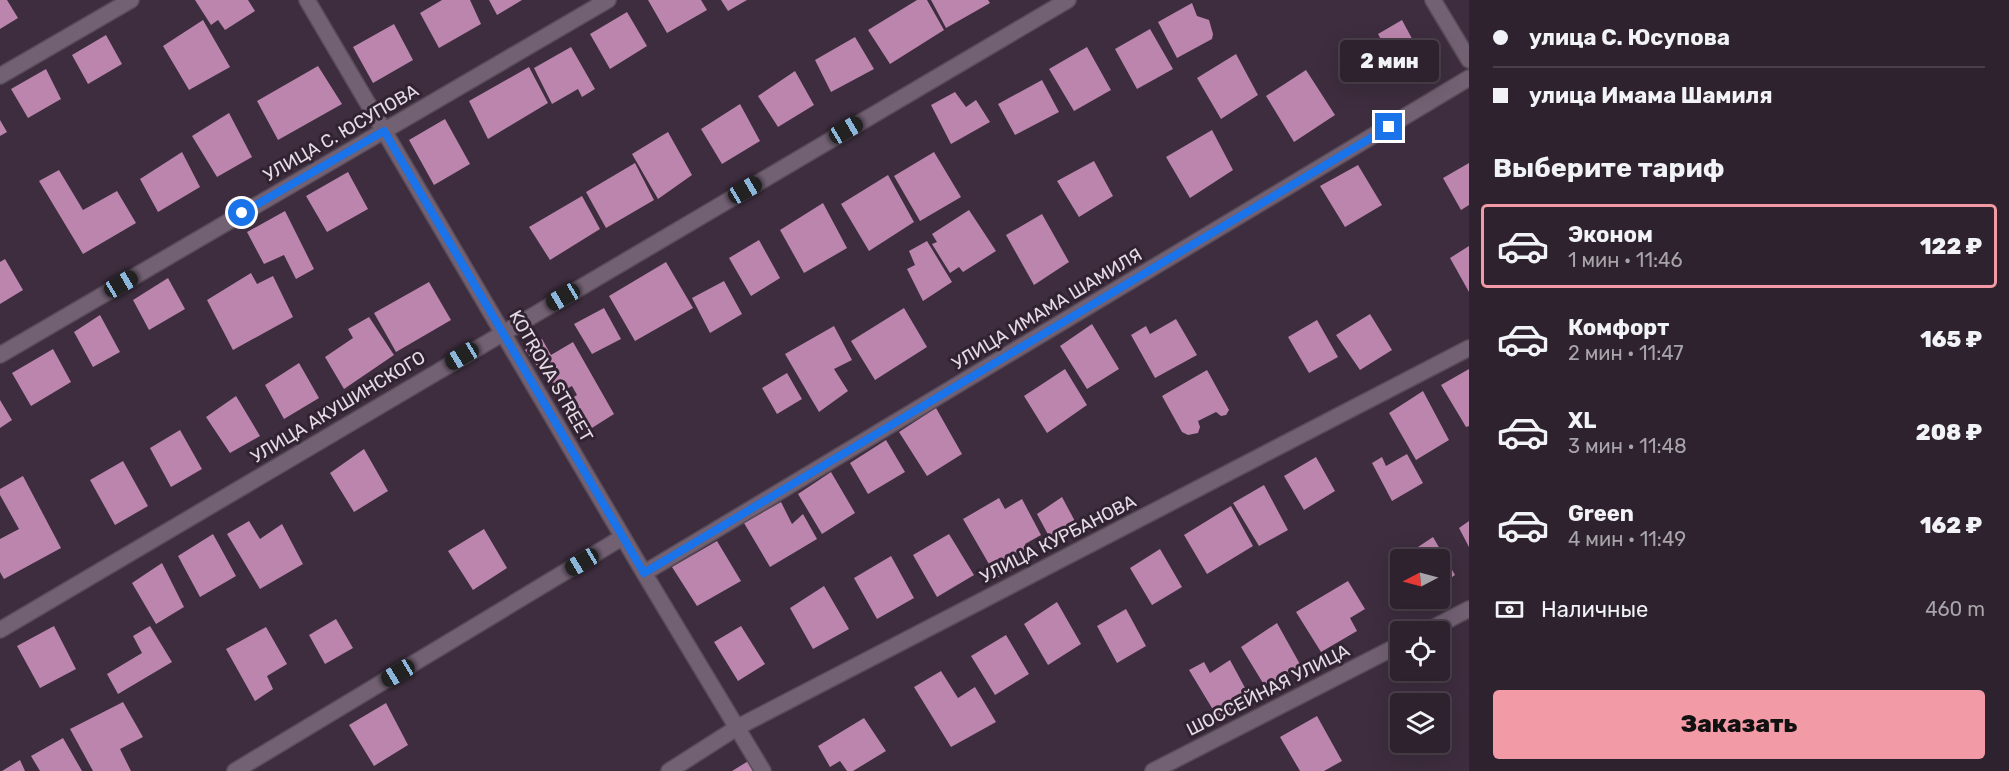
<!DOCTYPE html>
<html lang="ru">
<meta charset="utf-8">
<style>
body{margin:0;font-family:Rubik,sans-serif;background:#3a2f3a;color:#f1f3f6;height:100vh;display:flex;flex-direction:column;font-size:22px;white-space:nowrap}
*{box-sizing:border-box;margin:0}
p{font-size:20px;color:#a7a4aa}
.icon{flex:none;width:33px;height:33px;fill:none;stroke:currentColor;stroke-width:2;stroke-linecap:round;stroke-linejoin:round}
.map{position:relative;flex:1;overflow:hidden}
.sheet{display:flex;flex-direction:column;background:#2e222e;width:540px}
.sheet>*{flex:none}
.guide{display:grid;align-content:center;height:132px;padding:0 24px;background:#2e222e}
.needle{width:39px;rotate:264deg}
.tools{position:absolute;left:1390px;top:549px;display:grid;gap:12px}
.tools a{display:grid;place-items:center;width:60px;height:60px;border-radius:6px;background:#2e222e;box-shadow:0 6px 24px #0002,0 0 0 2px #493f4a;font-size:30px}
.end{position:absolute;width:27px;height:27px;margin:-14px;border:8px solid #1a73e8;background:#fff;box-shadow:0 0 0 3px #fff}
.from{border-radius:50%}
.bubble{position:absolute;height:42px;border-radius:6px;background:#2e222e;box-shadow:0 6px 24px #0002,0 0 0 2px #493f4a;font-size:20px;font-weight:800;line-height:42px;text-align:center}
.car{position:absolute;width:18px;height:36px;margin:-18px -9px;border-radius:8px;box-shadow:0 0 4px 2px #0007;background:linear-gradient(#222 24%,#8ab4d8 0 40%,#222 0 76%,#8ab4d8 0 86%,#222 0)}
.guide b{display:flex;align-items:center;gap:21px;height:57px;font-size:22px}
.guide b+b{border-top:2px solid #493f4a}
.guide i{width:15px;height:15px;background:#f1f3f6}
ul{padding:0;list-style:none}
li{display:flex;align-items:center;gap:18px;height:84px;margin:0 12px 9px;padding:0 12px;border:3px solid transparent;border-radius:6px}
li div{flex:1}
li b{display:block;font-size:22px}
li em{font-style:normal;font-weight:800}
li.active{border-color:#f39aa7}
li>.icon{width:54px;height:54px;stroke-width:1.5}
h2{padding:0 24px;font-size:27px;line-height:72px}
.pay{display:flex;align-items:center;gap:15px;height:66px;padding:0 24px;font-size:22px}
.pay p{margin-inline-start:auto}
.primary-button{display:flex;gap:12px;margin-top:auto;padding:12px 24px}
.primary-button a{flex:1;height:69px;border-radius:6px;background:#f39aa7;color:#111;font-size:24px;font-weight:800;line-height:69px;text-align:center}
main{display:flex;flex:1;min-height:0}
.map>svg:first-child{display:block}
.building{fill:#bb85ad}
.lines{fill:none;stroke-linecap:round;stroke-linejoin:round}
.minor-casing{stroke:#594c5a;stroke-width:18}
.minor{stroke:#726073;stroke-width:15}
.route{stroke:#1a73e8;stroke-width:8}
.labels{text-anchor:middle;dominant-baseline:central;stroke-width:6;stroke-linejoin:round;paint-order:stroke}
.street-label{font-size:18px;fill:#e5dbe5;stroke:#322333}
</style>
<main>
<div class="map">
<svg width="1469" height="771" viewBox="0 0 1469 771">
<rect width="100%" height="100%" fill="#3d2d3e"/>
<path class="building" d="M0 0H7L18 18 0 29Z
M195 0H248L255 11 225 30 218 20 211 25Z
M442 0H470L481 24 439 48 420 13Z
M489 0H522L497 15Z
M648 0H701L707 10 667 33Z
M721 0H747L728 11Z
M917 0H927L944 30 890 64 868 30Z
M931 0H988L990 3 946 28Z
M1192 3 1197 16 1209 20 1213 34 1212 39 1177 58 1158 22Z
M627 12 647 46 610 69 590 34Z
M203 20 230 67 189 90 163 46Z
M1402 20 1424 61 1389 81 1376 55 1386 49 1378 34Z
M394 24 413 60 373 83 353 47Z
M1150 29 1173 69 1137 89 1115 49Z
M106 35 122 64 88 84 72 55Z
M855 37 874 69 831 92 815 60Z
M571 47 595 89 582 97 578 89 552 104 534 68Z
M1087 47 1111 90 1074 111 1049 69Z
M1236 54 1258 95 1221 119 1197 78Z
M318 66 342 104 278 140 257 101Z
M529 67 548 103 488 139 469 101Z
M46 69 61 99 28 118 11 89Z
M1306 70 1335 115 1294 142 1266 96Z
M795 71 814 105 778 127 758 96Z
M1042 80 1059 112 1015 135 998 104Z
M955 92 966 107 976 100 990 122 951 144 931 105Z
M740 104 760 141 722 164 701 129Z
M229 113 252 157 217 177 192 136Z
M445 119 470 164 434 185 409 140Z
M0 120 7 132 0 136Z
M1212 130 1233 170 1190 198 1166 157Z
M668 132 692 175 658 199 632 154Z
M182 152 200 187 158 212 140 179Z
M934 152 961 197 920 221 894 176Z
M1094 161 1113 196 1079 217 1057 181Z
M635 163 654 200 606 228 586 192Z
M1469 163V205L1461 210 1443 178Z
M1358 165 1382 205 1345 227 1320 186Z
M59 170 83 210 117 191 136 223 83 254 39 181Z
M348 172 368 209 327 232 306 196Z
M888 175 914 222 869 251 841 204Z
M582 196 600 229 550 260 529 227Z
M823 203 847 248 804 273 780 230Z
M969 210 996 251 963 272 959 267 950 273 932 244 937 242 932 234Z
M285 211 314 269 296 279 284 255 264 264 247 232Z
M1042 214 1069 262 1034 285 1006 235Z
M759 240 780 278 751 296 729 258Z
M927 241 952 282 923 301 907 269 915 265 909 251Z
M1469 246V292L1450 258Z
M5 259 23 290 0 304V262Z
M666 262 693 308 635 341 609 296Z
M251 273 257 284 273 276 293 317 233 350 207 300Z
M168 278 185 309 149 330 133 300Z
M724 281 742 314 710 333 692 298Z
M429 282 451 320 396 352 374 313Z
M604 308 621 339 592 354 574 324Z
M904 308 927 347 875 380 851 341Z
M1370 314 1392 350 1360 370 1336 335Z
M100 315 120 352 93 367 74 332Z
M369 317 394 355 344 389 325 357 353 338 348 329Z
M1176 319 1197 355 1155 378 1131 335 1146 326 1150 334Z
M1317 320 1338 357 1309 373 1288 337Z
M1092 324 1119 369 1087 389 1060 346Z
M834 326 852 360 834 369 848 391 819 412 785 354Z
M542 339 551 355 573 342 614 414 584 433 564 403 577 395 572 386 558 393 525 350Z
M53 349 71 382 31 406 12 373Z
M299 363 319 398 284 419 265 385Z
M1065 369 1087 405 1047 433 1024 396Z
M1469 369V426L1466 427 1441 385Z
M1207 370 1229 410 1226 415 1221 416 1216 412 1198 421 1200 427 1198 433 1188 435 1182 432 1162 396Z
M787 373 802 399 777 414 762 388Z
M1423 391 1449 440 1416 460 1389 413Z
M236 396 260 436 230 453 206 417Z
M0 400 12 420 0 428Z
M936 408 962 454 927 476 899 432Z
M180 430 202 469 171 487 150 448Z
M886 440 905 472 868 494 850 463Z
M364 449 388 491 354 512 330 473Z
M1407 454 1423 483 1392 501 1372 463 1382 457 1386 466Z
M1316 457 1335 491 1304 510 1284 476Z
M123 461 148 506 115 525 90 480Z
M831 472 855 513 822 534 798 494Z
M23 476 61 548 4 579 0 572V539L19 529 0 495V489Z
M1264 485 1288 530 1259 546 1233 503Z
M1062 497 1077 525 1051 540 1037 514Z
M999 498 1005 509 1022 499 1041 535 1025 544 1032 559 997 578 963 519Z
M781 502 792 524 803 514 817 539 770 567 744 523Z
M1231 506 1253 546 1207 574 1184 535Z
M249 521 260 539 282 524 303 564 260 589 227 534Z
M1469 521V547L1459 528Z
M484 529 507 568 473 590 448 551Z
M213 534 236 576 200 597 178 556Z
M949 534 974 575 937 597 913 555Z
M1433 537 1455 575 1440 585V560H1405L1403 557Z
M717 541 741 581 697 606 672 567Z
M1160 549 1182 587 1152 605 1130 568Z
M891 556 914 598 877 619 854 578Z
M162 563 184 607 156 624 132 583Z
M1348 581 1365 609 1350 618 1357 631 1321 652 1296 612Z
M824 586 849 629 813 649 790 608Z
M1057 602 1081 644 1048 665 1024 624Z
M1126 609 1146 646 1117 663 1097 626Z
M336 619 353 648 325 664 309 635Z
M1277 623 1301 666 1266 688 1241 647Z
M54 626 76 669 40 688 17 646Z
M150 626 172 662 118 694 107 674 142 653 133 636Z
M741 626 765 664 738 681 714 642Z
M266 627 287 664 267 676 273 689 255 701 226 649Z
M1006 635 1029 674 995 695 971 656Z
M1230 660 1251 699 1218 718 1189 670 1204 662 1210 673Z
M941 671 958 698 975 687 996 722 951 747 914 687Z
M123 702 143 737 120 749 131 771H93L70 729Z
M386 703 408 745 374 766 349 725Z
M1317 716 1342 761 1324 771H1300L1280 737Z
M864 718 886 751 853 771H847L840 761 830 767 818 746Z
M63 738 82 771H40L31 756Z
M20 760 25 771H2Z
M750 760 756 771H732Z"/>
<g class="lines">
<g class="minor-casing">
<path id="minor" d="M307 0 644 573 763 771
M1433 0 1469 60
M0 76 131 0
M0 355 608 0
M644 573 1469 78
M0 630 1068 0
M1425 632 1469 609
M235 771 623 537
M669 771 738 727 1469 348
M1153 771 1401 644"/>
</g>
<use href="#minor" class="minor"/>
</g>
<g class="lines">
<path class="route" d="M242 213 384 131 644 573 1389 127"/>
</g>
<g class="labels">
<g class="street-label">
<text transform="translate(341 133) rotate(-30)">УЛИЦА С. ЮСУПОВА</text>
<text transform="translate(1047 309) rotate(-31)">УЛИЦА ИМАМА ШАМИЛЯ</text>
<text transform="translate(551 376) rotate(60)">KOTROVA STREET</text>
<text transform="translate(338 407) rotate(-31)">УЛИЦА АКУШИНСКОГО</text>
<text transform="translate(1058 539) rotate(-27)">УЛИЦА КУРБАНОВА</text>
<text transform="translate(1268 690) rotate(-27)">ШОССЕЙНАЯ УЛИЦА</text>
</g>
</g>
</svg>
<div class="tools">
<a><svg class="needle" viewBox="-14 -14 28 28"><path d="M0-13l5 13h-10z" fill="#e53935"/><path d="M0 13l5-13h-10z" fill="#a7a4aa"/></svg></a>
<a><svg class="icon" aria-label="locate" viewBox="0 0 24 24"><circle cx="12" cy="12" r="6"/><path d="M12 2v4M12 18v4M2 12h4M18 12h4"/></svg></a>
<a><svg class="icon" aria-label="layers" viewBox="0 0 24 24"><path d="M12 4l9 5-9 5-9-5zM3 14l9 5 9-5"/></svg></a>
</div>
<i class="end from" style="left:242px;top:213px"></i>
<i class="end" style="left:1389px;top:127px"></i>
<div class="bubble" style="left:1340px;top:40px;width:99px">2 мин</div>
<i class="car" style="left:846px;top:130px;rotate:60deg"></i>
<i class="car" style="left:745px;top:190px;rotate:60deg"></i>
<i class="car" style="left:121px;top:284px;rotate:60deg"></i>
<i class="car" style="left:563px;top:297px;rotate:240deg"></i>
<i class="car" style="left:462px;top:356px;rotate:239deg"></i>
<i class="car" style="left:582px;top:562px;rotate:239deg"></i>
<i class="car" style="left:398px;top:673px;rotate:239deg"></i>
</div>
<section class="sheet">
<div class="guide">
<b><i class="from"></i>улица С. Юсупова</b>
<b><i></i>улица Имама Шамиля</b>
</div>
<h2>Выберите тариф</h2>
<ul>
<li class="active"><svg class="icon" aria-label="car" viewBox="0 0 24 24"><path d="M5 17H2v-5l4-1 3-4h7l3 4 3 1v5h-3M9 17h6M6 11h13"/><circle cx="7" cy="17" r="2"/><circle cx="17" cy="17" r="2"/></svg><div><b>Эконом</b><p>1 мин · 11:46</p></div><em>122 ₽</em></li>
<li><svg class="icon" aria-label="car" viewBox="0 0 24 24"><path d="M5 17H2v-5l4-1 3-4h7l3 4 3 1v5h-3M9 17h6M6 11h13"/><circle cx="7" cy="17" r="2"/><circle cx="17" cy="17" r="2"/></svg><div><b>Комфорт</b><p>2 мин · 11:47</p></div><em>165 ₽</em></li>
<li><svg class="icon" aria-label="car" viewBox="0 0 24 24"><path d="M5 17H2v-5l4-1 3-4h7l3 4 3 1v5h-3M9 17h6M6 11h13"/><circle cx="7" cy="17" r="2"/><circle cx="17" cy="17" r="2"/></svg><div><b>XL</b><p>3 мин · 11:48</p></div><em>208 ₽</em></li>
<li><svg class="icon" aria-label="car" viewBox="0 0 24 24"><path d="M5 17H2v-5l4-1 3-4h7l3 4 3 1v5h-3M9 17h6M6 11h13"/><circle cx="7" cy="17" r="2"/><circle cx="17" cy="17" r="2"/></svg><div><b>Green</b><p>4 мин · 11:49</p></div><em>162 ₽</em></li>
</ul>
<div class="pay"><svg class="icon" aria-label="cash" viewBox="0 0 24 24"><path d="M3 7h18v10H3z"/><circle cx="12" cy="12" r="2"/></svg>Наличные<p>460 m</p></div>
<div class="primary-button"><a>Заказать</a></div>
</section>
</main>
